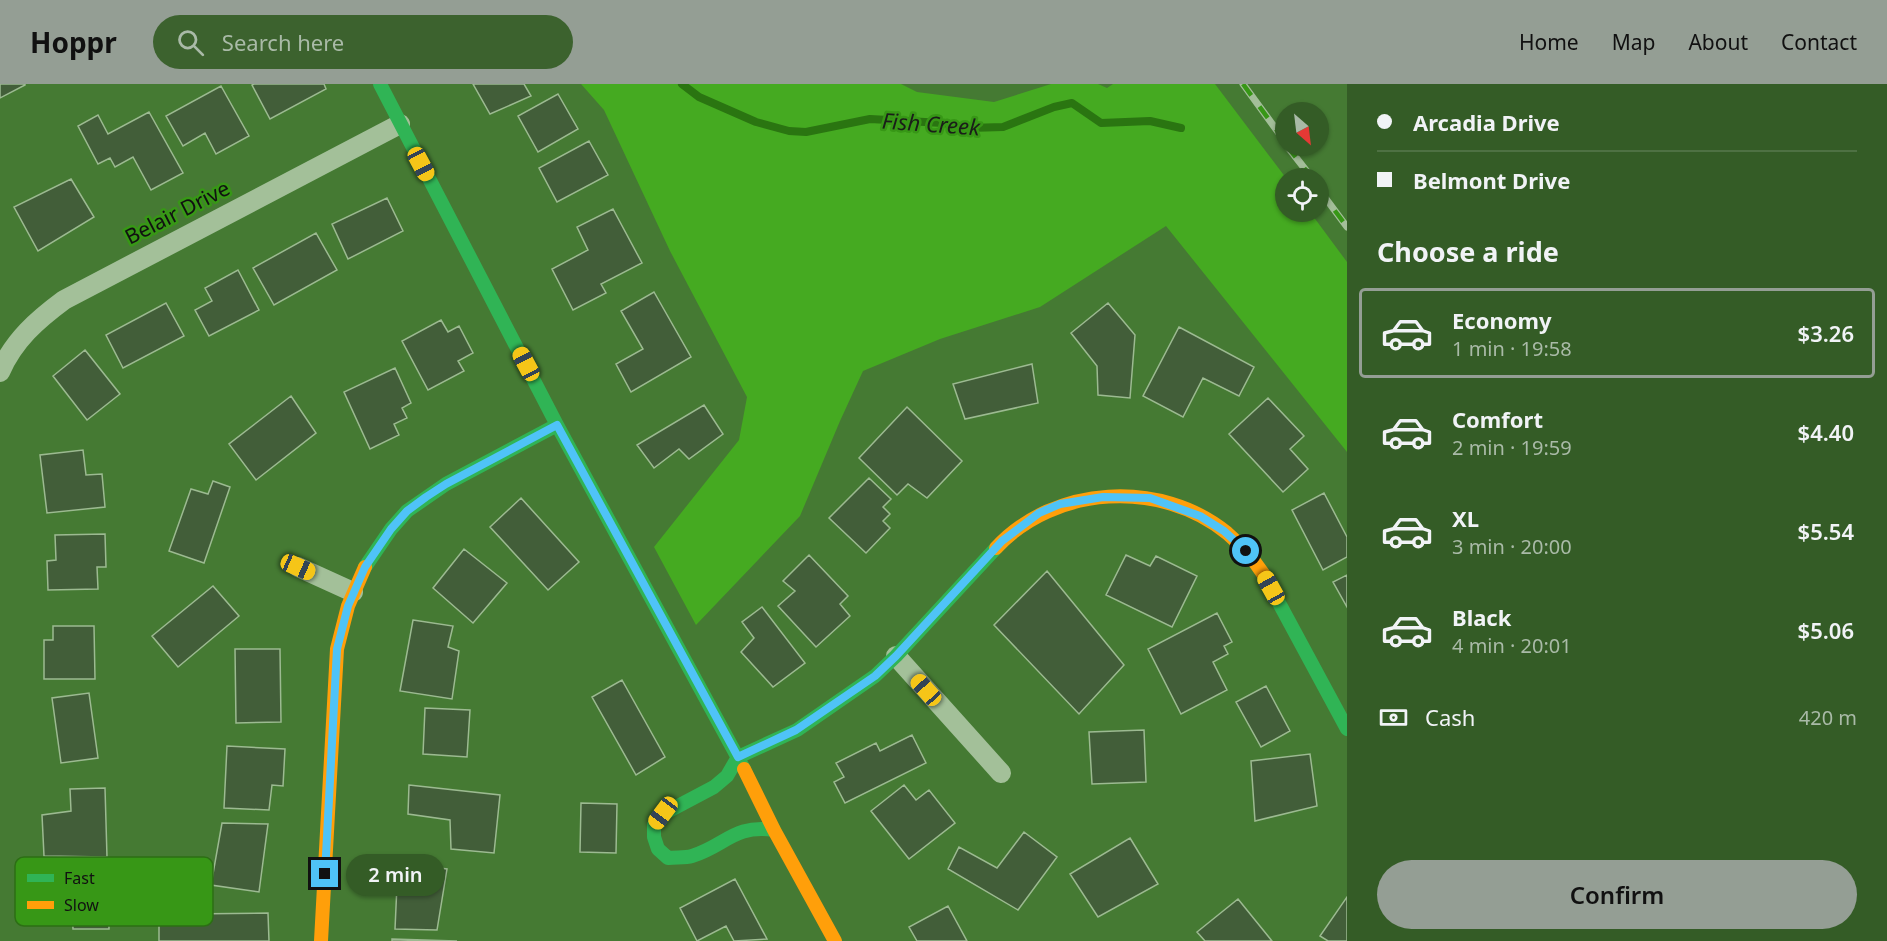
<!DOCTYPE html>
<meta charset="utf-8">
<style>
body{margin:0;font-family:"Noto Sans",sans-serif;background:#3c622e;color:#f1f3f6;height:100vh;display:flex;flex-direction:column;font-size:22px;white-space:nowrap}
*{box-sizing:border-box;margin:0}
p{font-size:20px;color:#a9baa7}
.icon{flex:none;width:33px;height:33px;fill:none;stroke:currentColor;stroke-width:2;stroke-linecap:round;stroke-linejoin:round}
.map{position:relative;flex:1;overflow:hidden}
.panel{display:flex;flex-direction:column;background:#345c26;width:540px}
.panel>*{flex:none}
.hud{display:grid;align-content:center;height:132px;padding:0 30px;background:#345c26}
.needle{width:39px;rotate:152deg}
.fabs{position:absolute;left:1275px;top:18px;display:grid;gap:12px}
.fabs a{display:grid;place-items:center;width:54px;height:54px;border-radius:50%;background:#345c26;box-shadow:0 2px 4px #0004;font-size:30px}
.end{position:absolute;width:27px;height:27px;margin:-14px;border:8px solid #4fc3f7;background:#111;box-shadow:0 0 0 3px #111}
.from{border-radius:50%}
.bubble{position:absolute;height:42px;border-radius:21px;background:#345c26;box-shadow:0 2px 4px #0004;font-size:20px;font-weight:600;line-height:42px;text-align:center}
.car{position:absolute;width:18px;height:36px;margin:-18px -9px;border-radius:8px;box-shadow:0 0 4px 2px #0007;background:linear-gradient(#f5c518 24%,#345 0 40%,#f5c518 0 76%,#345 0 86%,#f5c518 0)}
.hud b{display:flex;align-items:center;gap:21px;height:57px;font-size:22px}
.hud b+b{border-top:2px solid #4e7143}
.hud i{width:15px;height:15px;background:#f1f3f6}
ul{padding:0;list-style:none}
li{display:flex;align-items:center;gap:18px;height:90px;margin:0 12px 9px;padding:0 18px;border:3px solid transparent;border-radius:6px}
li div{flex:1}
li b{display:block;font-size:22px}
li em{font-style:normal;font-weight:600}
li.active{border-color:#949e94}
li>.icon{width:54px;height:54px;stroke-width:1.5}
h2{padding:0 30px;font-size:27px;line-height:72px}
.pay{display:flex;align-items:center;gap:15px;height:66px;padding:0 30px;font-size:22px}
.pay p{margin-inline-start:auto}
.button{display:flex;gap:12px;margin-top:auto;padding:12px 30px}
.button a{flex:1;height:69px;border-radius:36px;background:#949e94;color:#111;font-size:24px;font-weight:600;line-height:69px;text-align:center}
header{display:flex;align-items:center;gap:36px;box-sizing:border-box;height:84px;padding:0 30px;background:#949e94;color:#111}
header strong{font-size:28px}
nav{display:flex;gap:33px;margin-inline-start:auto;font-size:21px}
.search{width:420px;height:54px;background:#3c622e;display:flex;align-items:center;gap:15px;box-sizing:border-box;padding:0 21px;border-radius:33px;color:#a9baa7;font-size:22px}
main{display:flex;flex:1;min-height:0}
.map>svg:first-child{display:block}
.green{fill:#45aa21}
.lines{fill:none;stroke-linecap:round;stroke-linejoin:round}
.stream{stroke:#2a7511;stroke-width:8}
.building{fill:#425e39;stroke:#9cba91;stroke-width:1.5}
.street{stroke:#a3c099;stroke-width:20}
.fast{stroke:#30b455;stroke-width:14}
.slow{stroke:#ff9f0a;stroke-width:14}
.rail-casing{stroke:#a3be99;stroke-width:7}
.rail{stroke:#379716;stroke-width:4.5;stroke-dasharray:14;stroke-linecap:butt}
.route{stroke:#4fc3f7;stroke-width:8}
.labels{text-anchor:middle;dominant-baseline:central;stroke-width:5;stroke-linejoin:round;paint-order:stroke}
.street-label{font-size:21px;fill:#111;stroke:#379716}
.water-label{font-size:22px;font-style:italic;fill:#1a1d19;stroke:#379716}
.key{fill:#379716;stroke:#2c6f14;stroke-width:1.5}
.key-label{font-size:16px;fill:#111}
</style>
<header>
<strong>Hoppr</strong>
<div class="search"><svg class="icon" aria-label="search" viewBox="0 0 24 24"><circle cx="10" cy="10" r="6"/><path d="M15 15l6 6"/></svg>Search here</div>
<nav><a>Home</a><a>Map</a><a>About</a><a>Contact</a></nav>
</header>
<main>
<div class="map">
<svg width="1347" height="857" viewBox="0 0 1347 857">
<rect width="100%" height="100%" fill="#457a33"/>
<path class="green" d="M581 0H901L917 8 994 18 1051 0H1098L1107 4 1113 0H1215L1286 94V128H1310L1347 178V368L1166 142 1040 223 940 255 863 287 840 337 800 432 696 541 654 463 739 356 747 313 670 167 604 26Z"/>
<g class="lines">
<path class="stream" d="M682 0 699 13 756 38 789 47 806 48 870 35 943 39 969 44 1003 43 1054 23 1072 19 1101 39 1150 37 1181 44"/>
</g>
<path class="building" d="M0 0H25V1L0 14Z
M254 0H324L326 5 270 35 252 1Z
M473 0H524L531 12 490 30Z
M221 2 249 52 216 70 205 49 183 62 166 32Z
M558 10 578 45 538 68 518 32Z
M149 28 183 89 151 106 133 73 115 83 110 74 98 80 78 42 98 31 108 50Z
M589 57 608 91 557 118 539 84Z
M71 95 94 133 38 167 14 123Z
M387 114 403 147 348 175 332 140Z
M613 125 642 179 601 200 606 209 573 226 552 185 588 166 577 143Z
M316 149 337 186 274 221 253 184Z
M238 186 259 226 209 252 195 226 212 217 205 204Z
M654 208 691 273 631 308 616 280 643 265 621 227Z
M166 219 184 252 123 284 106 251Z
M1108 219 1135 251 1130 314 1098 311 1097 282 1071 249Z
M441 236 448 248 459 242 473 269 458 277 464 287 428 306 402 257Z
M1179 243 1254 283 1239 312 1203 294 1183 333 1143 312Z
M85 266 120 310 87 336 53 292Z
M1032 280 1038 319 965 335 953 300Z
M395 284 411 319 402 324 407 334 394 340 399 351 370 365 344 308Z
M291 312 316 349 256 396 229 360Z
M1268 314 1304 352 1290 365 1308 385 1283 408 1229 350Z
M704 321 723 350 689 375 679 365 654 384 637 361Z
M907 323 962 377 927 414 908 400 897 411 859 374Z
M83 366 86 391 102 390 105 423 47 429 40 371Z
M869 394 891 415 883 423 890 430 883 437 890 444 866 469 829 434Z
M213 397 230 403 204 479 169 467 191 405 208 410Z
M1324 409 1347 453V473L1323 486 1292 426Z
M521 414 579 478 548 506 490 443Z
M105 450 106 483H97L98 505 48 506 47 477 56 476 55 451Z
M464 465 507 499 473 539 433 504Z
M809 471 848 512 840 520 850 532 816 563 778 522 795 507 783 497Z
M1126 471 1150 482 1156 472 1197 492 1172 543 1106 511Z
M1047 487 1124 581 1079 630 994 541Z
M1347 491V523L1333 498Z
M213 502 239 532 178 583 152 552Z
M762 523 805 579 773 603 741 568 754 554 742 538Z
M1217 529 1232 558 1224 562 1228 570 1213 578 1227 606 1181 630 1148 565Z
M413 536 453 542 448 563 459 567 452 615 400 607Z
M53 542H94L95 595H44V556H53Z
M235 565H280L281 638 236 639Z
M622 596 665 673 636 691 592 613Z
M1266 602 1290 647 1261 663 1236 618Z
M89 609 98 674 61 679 52 614Z
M425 624 470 626 467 673 423 670Z
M1144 646 1146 698 1092 700 1089 648Z
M912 651 926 679 845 719 834 698 844 693 836 679 876 659 880 667Z
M227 662 285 665 283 702 272 701 269 726 224 724Z
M1310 670 1317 722 1255 737 1251 677Z
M409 701 500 711 494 769 451 765 450 736 408 730Z
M904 701 916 716 929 706 955 739 909 775 871 727Z
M105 704 107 773 44 772 42 731 71 727 70 705Z
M581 719 617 720 616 769 580 768Z
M222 739 268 740 259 808 211 801Z
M1024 748 1057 773 1018 826 948 785 959 763 997 784Z
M1130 754 1158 800 1098 833 1070 790Z
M398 779 447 785 437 846 395 845Z
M108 790 109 845H73L72 817 47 818V791Z
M735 795 767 855 734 857 726 842 697 857 680 824Z
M1347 813V857H1328L1320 852Z
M1238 815 1272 857H1205L1197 848Z
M948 822 967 857H917L909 843Z
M268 829 269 857H159V838L186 837V830Z
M392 855 457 857H392Z"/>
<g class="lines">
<path class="street" d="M0 288C14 256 37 236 64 216L400 40
M298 483 353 508
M896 572 1001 689"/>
<path class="fast" d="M380 0 557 341 744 685
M365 483 391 445 407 427 446 400 557 341
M1264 491 1347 645
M774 746C734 740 725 762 692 772 685 774 676 773 668 774L658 765 654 753V741L663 730 714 703 727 692 738 673 797 646 875 592 896 572 996 464"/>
<path class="slow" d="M996 464C1054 401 1161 395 1227 449 1241 461 1254 476 1264 491
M744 685 774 746 835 857
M321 857 337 565 348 522 365 483"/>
<g class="rail-casing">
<path id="rail" d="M1243 0 1286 59
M1287 62 1312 94
M1318 104 1347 143"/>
</g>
<use href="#rail" class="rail"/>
</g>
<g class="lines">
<path class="route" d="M325 790 337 565 348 522 365 483 391 445 407 427 426 413 446 400 557 341 738 673 796 646 875 592 896 572 1002 457 1039 429 1060 420 1103 413 1150 414 1200 432 1224 447 1246 467"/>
</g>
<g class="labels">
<g class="street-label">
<text transform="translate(177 128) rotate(-27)">Belair Drive</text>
</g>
<g class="water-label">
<text transform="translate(931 39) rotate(4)">Fish Creek</text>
</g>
</g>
<rect x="15" y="773" width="198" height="69" rx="9" class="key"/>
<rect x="27" y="790" width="27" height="8" fill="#30b455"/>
<rect x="27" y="817" width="27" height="8" fill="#ff9f0a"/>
<g class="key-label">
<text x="64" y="800">Fast</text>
<text x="64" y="827">Slow</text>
</g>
</svg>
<div class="fabs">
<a><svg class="needle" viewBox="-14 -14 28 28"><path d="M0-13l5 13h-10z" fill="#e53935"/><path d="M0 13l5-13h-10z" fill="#a9baa7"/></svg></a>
<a><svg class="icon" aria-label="locate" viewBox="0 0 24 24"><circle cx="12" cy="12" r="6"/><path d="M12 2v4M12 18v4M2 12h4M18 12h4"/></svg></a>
</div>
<i class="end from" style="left:1246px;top:467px"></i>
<i class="end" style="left:325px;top:790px"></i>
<div class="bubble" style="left:346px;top:770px;width:99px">2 min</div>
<i class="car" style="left:421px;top:80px;rotate:152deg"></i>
<i class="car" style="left:526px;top:280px;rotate:332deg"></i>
<i class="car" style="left:298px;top:483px;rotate:114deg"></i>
<i class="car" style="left:1271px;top:504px;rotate:331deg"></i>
<i class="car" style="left:926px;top:606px;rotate:318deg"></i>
<i class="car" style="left:663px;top:729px;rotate:217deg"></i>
</div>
<section class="panel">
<div class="hud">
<b><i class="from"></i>Arcadia Drive</b>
<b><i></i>Belmont Drive</b>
</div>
<h2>Choose a ride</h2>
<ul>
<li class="active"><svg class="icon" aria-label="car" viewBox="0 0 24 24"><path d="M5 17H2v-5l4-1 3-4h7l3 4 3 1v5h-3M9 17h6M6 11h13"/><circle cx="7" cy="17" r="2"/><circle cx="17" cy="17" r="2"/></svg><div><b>Economy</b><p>1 min · 19:58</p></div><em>$3.26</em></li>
<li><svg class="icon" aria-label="car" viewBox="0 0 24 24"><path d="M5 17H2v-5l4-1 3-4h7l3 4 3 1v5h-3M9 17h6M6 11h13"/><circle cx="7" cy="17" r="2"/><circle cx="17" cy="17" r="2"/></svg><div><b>Comfort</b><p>2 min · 19:59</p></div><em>$4.40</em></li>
<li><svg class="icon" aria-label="car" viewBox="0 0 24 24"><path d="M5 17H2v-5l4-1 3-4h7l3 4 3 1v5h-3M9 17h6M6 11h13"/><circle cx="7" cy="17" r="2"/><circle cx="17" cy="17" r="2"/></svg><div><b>XL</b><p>3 min · 20:00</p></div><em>$5.54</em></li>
<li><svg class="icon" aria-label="car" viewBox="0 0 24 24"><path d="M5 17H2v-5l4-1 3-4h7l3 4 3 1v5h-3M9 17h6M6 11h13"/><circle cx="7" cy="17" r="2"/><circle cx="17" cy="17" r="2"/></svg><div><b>Black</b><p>4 min · 20:01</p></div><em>$5.06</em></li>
</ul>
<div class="pay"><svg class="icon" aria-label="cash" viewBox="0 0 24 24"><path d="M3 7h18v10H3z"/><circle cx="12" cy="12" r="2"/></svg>Cash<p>420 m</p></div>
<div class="button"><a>Confirm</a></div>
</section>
</main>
